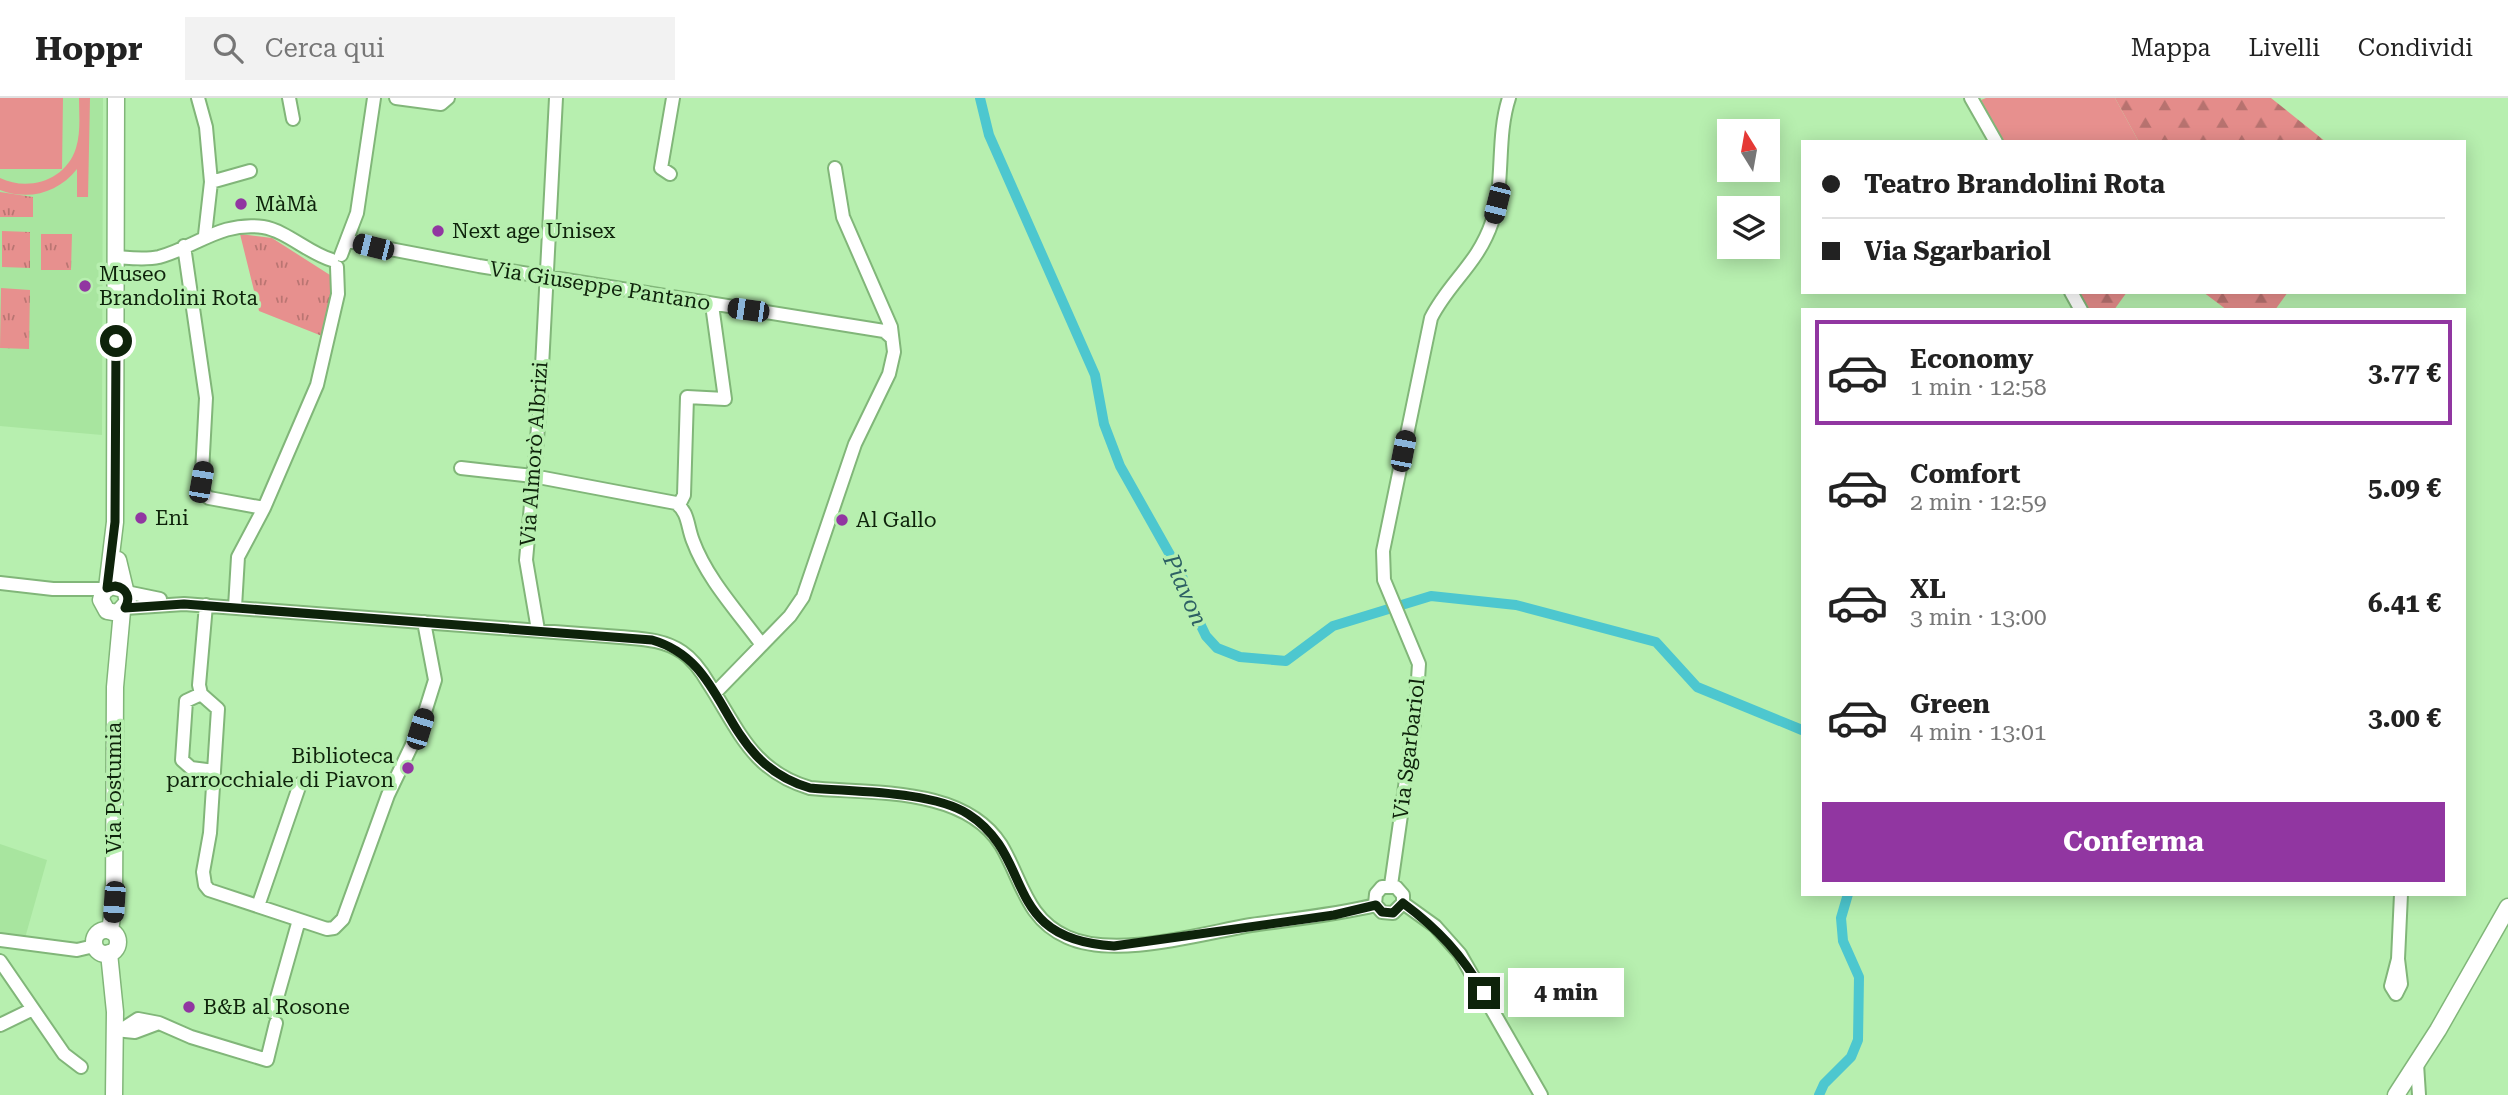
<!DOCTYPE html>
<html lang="it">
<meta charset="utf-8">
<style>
body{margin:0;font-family:"Roboto Serif",serif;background:#f2f2f2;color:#222;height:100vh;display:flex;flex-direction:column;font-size:26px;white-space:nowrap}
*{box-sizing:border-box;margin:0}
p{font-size:23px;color:#767676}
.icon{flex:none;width:38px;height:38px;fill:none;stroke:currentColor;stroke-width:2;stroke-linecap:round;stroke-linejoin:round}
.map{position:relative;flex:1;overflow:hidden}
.panel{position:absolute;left:1801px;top:210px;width:665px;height:588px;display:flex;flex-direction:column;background:#fff;border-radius:0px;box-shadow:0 4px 18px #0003}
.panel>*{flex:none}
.banner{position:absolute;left:1801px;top:42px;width:665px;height:154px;border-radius:0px;box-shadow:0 4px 18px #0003;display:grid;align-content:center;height:154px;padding:0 21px;background:#fff}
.needle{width:46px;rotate:349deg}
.tools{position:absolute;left:1717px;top:21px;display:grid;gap:14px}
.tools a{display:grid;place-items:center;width:63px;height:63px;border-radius:0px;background:#fff;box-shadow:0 4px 18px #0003;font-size:35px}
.end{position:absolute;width:32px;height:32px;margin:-16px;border:9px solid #0e230b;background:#fff;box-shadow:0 0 0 4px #fff}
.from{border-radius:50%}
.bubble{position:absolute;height:49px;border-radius:0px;background:#fff;box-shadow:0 4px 18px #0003;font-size:23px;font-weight:700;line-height:49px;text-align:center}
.car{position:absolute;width:21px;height:42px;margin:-21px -10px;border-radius:9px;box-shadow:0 0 5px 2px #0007;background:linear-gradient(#222 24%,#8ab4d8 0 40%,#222 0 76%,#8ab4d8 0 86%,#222 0)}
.banner b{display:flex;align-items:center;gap:24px;height:66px;font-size:26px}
.banner b+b{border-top:2px solid #e0e0e0}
.banner i{width:18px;height:18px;background:#222}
ul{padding:12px 0 0;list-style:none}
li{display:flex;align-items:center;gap:21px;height:105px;margin:0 14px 10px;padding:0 7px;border:4px solid transparent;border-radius:0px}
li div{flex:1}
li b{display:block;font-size:26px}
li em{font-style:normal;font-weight:700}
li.active{border-color:#9136a1}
li>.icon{width:63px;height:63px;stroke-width:1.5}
.action{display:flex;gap:14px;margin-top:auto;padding:14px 21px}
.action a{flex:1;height:80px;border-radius:0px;background:#9136a1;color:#fff;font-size:28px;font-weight:700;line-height:80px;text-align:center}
header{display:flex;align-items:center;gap:42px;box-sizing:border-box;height:98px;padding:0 35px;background:#fff;border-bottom:2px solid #e0e0e0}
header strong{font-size:33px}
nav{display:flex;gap:38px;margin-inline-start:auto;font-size:24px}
.search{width:490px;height:63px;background:#f2f2f2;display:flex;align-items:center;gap:18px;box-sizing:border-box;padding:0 24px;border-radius:0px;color:#767676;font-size:26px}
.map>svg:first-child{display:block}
.built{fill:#a8e59f}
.forest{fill:url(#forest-firs)}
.park{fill:url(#park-tufts)}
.pitch{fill:#e7908e}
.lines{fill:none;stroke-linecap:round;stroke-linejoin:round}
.canal{stroke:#4dc7cf;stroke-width:10}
.minor-casing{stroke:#81b679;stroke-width:16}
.major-casing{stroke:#81b679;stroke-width:19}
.minor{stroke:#fff;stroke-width:12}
.major{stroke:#fff;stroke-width:16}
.route{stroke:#0e230b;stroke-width:9}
.poi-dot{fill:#9136a1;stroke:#b7efaf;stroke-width:2.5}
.labels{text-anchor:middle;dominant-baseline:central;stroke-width:7;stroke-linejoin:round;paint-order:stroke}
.poi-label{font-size:21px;fill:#0e230b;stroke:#b7efaf;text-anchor:start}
.street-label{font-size:21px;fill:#0e230b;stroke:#b7efaf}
.water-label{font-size:23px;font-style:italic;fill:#2d6064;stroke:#b7efaf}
</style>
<header>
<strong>Hoppr</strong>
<div class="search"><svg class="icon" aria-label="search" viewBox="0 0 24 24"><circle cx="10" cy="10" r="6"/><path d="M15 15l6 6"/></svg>Cerca qui</div>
<nav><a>Mappa</a><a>Livelli</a><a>Condividi</a></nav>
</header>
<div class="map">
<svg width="2508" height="997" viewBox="0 0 2508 997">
<defs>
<pattern id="forest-firs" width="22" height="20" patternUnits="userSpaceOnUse" patternTransform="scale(1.75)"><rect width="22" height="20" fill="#e48c8a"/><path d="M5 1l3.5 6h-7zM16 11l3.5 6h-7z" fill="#b7726f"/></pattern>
<pattern id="park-tufts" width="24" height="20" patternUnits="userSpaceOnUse" patternTransform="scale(1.75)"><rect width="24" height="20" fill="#e7908e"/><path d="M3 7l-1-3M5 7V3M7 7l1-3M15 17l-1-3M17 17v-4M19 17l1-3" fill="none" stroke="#ba7572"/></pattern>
</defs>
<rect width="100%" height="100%" fill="#b7efaf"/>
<path class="built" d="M0 0H103L102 337 0 328Z
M0 746 47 762 25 840 0 838Z"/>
<path class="forest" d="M2115 0H2271L2326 44H2139Z
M2079 194H2127L2114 212H2089Z
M2203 194H2288L2275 212H2227Z"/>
<path class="park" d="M0 94 33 99V119H0Z
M2 133 30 134V170L2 169Z
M41 136H72L71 172H41Z
M240 136 272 140 330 177 333 193 322 238 259 213Z
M1 190 30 192 29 251 0 250Z"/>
<path class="pitch" d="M0 0H63L62 71H0Z
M79 0H90L88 99H77V71C58 95 29 103 0 92V80C29 94 66 82 76 50 81 34 79 16 79 0Z
M1986 0H2115L2139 44H2004L1981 2Z"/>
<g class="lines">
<path class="canal" d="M980 0 989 37 1095 277 1104 326 1120 368 1182 478 1191 507 1206 538 1217 550 1240 559 1286 563 1333 528 1431 498 1516 507 1656 544 1697 589 1802 632
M1819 997 1824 986 1851 959 1858 942 1859 879 1843 843 1841 820 1848 796"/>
<g class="minor-casing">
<path id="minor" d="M198 0 206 29 211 84 205 137
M289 0 293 21
M396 0 441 6 448 0
M1971 0 1996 44
M670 76 661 70 673 0
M211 84 250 73
M348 143 479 168 884 233 891 239
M184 148 206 300 201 393 209 400 264 410
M341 157 357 115 374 0
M116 159C130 160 145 162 159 159 196 149 221 123 263 129 287 133 308 155 332 162
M2071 194 2081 212
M461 370 533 378 676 405C689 415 687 428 693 443 707 481 738 514 762 547
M679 407 684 397 687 299 725 301 712 207
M0 485 53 491H105
M126 494 160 501
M206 507 199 587 201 596 218 611 210 735 203 774 205 787 209 792 327 831 334 830 343 821 388 697 420 630 435 582 424 524
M235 509 238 459 264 410 317 287 338 196 337 169
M125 510 184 506 620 539C641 541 663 541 682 554 694 562 702 574 709 586 739 632 752 673 810 690 871 696 964 688 1001 747 1022 782 1026 821 1067 839 1115 861 1199 836 1251 827 1293 821 1335 817 1376 807
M538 532 526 462 540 307 556 0
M715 595 790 518 803 499 855 346 889 276 894 254 891 229 843 119 835 70
M201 596 186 603 182 662 191 670 214 673
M1391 787 1416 612 1419 566 1384 482 1383 453 1431 220C1449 184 1478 166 1492 124 1505 84 1496 40 1509 0
M1403 805 1393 815 1382 814 1375 806 1376 796 1382 789H1396L1403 797V805L1435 828 1460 856 1541 997
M258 808 300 686
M0 842 77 852 94 848
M2398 861 2401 886 2396 896 2391 888 2398 861 2401 796
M0 863 64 956 81 969
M273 914 299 822
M159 925 191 939 267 962 276 925
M0 927 33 911
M115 932 135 934 159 925 138 921 121 932
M2417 966 2419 997"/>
</g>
<g class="major-casing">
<path id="major" d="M118 462 128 504 118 515 107 513 101 502 103 494 111 488 123 491
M107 490 115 424 116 0
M94 844a12 12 0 1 1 24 0a12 12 0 1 1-24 0Z
M110 833 114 804 115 589 122 513
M109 855 115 914 114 997
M2396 997 2438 932 2508 809"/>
</g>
<use href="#minor" class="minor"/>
<use href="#major" class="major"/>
</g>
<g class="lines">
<path class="route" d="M116 243 115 424 107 490 115 488C127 490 131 500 125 510L184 506 652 542C733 565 717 663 810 690 854 694 932 693 968 716 1037 760 999 841 1114 848L1334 817 1376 807 1382 814 1393 815 1403 805C1438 831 1462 857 1484 895"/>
</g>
<g class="poi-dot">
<circle cx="241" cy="106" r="7"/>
<circle cx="438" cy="133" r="7"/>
<circle cx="85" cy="188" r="7"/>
<circle cx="141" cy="420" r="7"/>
<circle cx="842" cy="422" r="7"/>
<circle cx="408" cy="670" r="7"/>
<circle cx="189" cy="909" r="7"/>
</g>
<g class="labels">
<g class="poi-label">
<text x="255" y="106">MàMà</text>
<text x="452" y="133">Next age Unisex</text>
<text x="99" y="176">Museo<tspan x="99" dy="24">Brandolini Rota</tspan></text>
<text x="155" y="420">Eni</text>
<text x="856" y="422">Al Gallo</text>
<text x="394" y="658" text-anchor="end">Biblioteca<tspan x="394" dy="24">parrocchiale di Piavon</tspan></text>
<text x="203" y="909">B&amp;B al Rosone</text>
</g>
<g class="street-label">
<text transform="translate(600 188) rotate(9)">Via Giuseppe Pantano</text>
<text transform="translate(534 356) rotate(-86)">Via Almorò Albrizi</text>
<text transform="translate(1409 651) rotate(-83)">Via Sgarbariol</text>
<text transform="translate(114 690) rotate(-90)">Via Postumia</text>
</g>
<g class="water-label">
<text transform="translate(1185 492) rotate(66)">Piavon</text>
</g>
</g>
</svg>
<div class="tools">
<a><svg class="needle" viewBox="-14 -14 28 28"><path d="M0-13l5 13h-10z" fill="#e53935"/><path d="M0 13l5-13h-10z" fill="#767676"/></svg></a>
<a><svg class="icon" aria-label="layers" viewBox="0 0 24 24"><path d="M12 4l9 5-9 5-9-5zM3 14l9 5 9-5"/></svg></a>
</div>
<i class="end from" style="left:116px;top:243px"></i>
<i class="end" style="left:1484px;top:895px"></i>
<div class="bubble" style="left:1508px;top:870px;width:116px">4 min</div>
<i class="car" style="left:1497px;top:105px;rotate:194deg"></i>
<i class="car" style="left:373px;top:149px;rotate:284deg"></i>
<i class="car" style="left:748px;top:212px;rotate:278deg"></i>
<i class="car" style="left:1403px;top:353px;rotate:11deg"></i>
<i class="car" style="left:201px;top:384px;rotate:10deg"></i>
<i class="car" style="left:420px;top:631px;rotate:17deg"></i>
<i class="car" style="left:114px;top:804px;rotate:184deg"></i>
<div class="banner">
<b><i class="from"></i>Teatro Brandolini Rota</b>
<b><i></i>Via Sgarbariol</b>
</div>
<section class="panel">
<ul>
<li class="active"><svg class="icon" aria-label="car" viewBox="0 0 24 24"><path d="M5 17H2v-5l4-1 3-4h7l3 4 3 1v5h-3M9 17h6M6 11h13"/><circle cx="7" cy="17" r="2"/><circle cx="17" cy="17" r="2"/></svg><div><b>Economy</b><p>1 min · 12:58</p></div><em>3.77 €</em></li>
<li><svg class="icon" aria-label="car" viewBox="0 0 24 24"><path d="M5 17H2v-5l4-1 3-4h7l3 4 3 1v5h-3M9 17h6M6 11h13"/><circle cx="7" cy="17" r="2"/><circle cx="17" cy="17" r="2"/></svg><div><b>Comfort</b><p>2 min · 12:59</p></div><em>5.09 €</em></li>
<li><svg class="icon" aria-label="car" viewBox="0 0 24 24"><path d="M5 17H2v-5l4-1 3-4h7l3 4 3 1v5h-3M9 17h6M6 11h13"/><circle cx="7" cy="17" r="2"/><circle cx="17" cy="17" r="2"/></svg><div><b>XL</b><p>3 min · 13:00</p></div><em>6.41 €</em></li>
<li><svg class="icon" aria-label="car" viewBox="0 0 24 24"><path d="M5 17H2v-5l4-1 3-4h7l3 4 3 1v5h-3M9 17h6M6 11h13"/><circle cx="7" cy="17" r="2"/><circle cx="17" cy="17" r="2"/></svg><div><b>Green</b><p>4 min · 13:01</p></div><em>3.00 €</em></li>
</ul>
<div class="action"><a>Conferma</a></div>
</section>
</div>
